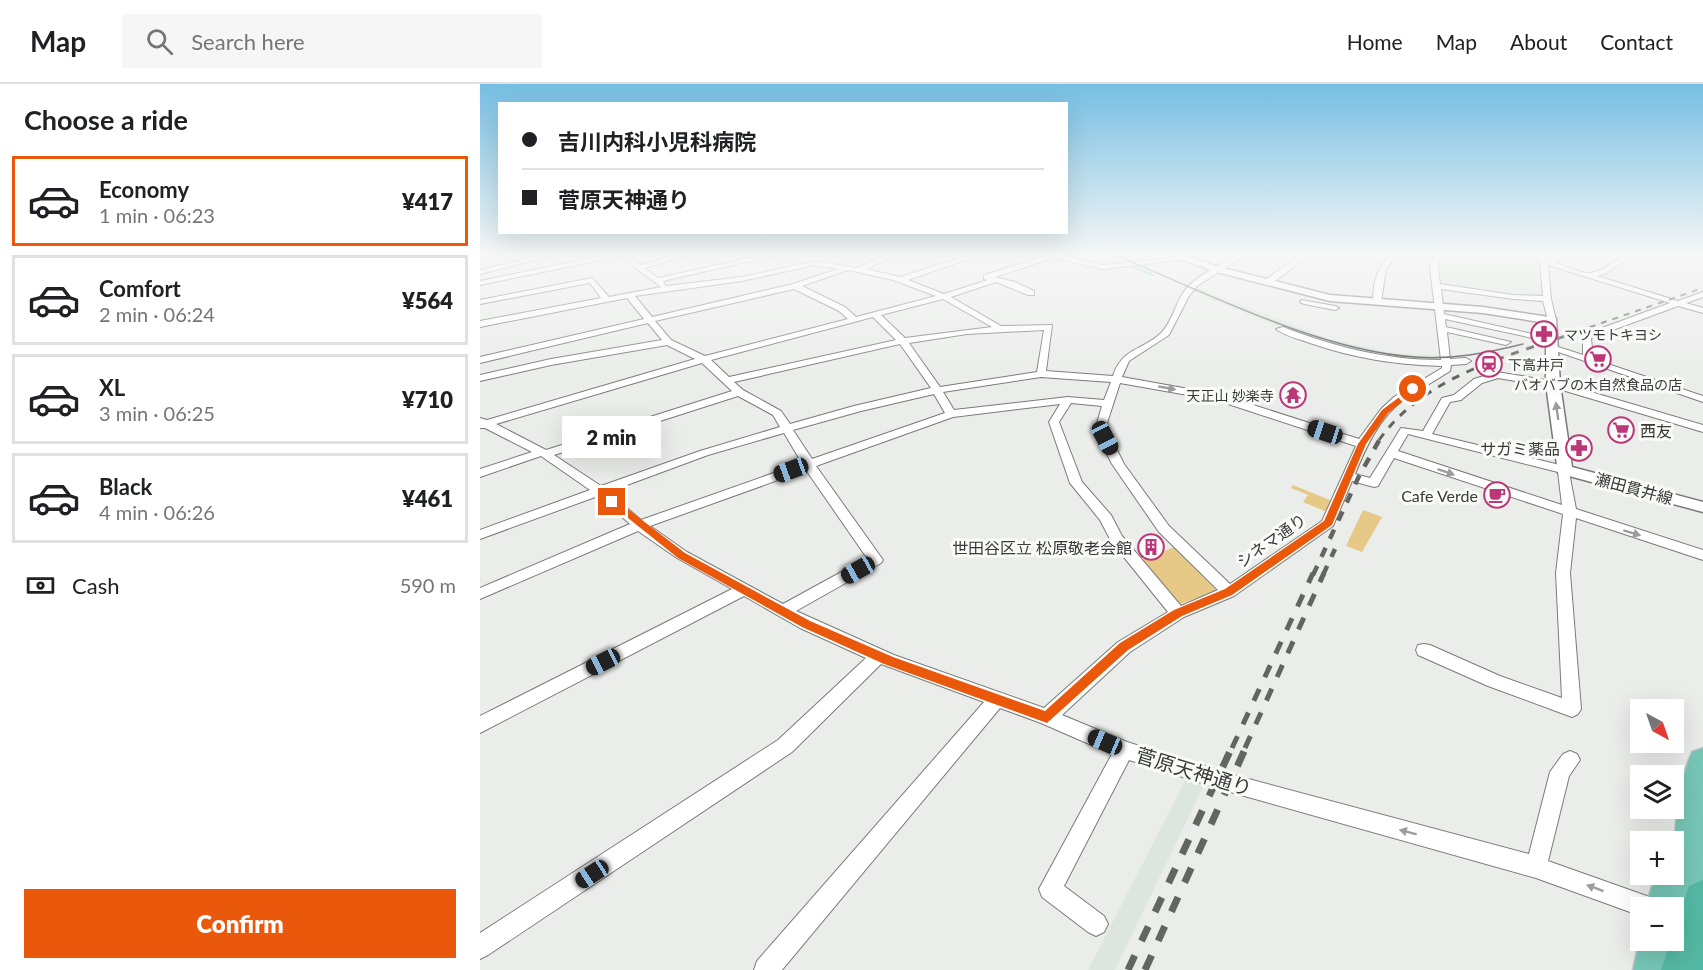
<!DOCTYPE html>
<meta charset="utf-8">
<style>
body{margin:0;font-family:Lato,"Noto Sans JP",sans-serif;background:#f6f6f6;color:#202124;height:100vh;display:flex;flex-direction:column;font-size:22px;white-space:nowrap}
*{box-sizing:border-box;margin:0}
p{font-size:20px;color:#757577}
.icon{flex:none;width:33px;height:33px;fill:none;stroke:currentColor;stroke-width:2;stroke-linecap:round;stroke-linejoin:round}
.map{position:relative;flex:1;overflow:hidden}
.details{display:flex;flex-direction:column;background:#fff;width:480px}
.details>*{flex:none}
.hud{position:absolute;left:18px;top:18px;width:570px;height:132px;border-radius:0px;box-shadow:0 6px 24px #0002;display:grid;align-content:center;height:132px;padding:0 24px;background:#fff}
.needle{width:39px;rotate:140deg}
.fabs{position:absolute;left:1150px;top:615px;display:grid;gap:12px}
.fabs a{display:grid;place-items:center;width:54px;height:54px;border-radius:0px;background:#fff;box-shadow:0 6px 24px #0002;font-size:30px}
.end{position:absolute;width:27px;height:27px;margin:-14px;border:8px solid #ea580c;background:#fff;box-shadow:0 0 0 3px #fff}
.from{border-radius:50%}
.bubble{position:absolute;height:42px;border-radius:0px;background:#fff;box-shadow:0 6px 24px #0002;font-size:20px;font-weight:800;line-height:42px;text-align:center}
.car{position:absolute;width:18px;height:36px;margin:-18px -9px;border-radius:8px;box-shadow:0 0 4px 2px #0007;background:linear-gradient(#222 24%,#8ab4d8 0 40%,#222 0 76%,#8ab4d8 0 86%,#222 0)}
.hud b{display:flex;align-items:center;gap:21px;height:57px;font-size:22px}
.hud b+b{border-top:2px solid #e0e0e0}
.hud i{width:15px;height:15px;background:#202124}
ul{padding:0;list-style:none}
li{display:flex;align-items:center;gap:18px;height:90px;margin:0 12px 9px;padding:0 12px;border:3px solid #e0e0e0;border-radius:0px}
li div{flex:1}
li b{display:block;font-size:22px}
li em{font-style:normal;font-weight:800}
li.selected{border-color:#ea580c}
li>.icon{width:54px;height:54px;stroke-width:1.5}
h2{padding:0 24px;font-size:27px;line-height:72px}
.pay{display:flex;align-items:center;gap:15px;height:66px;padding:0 24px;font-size:22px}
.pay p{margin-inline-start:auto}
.action{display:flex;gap:12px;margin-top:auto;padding:12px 24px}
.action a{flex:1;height:69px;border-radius:0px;background:#ea580c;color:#fff;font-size:24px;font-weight:800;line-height:69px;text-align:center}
header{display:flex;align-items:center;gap:36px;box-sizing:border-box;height:84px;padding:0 30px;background:#fff;border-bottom:2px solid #e0e0e0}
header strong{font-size:28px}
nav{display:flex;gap:33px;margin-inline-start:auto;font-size:21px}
.search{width:420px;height:54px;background:#f6f6f6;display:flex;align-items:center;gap:15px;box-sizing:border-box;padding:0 21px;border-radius:0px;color:#757577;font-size:22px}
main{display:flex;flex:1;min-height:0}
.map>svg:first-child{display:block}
.built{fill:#dde6de}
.green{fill:#e6c887}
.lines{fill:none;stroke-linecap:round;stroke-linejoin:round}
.stream{stroke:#68cedc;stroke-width:2}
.minor-casing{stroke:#797b79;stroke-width:2}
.secondary-casing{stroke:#797b79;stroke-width:3}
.trunk-casing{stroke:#c8c8c8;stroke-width:3}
.motorway-casing{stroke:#c8c8c8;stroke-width:3}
.minor{fill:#fff;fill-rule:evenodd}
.secondary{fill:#fff;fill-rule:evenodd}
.trunk{fill:#76c6b6;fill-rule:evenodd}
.motorway{fill:#53b8a3;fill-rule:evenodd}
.tram{stroke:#636563;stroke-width:1.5}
.rail-far4{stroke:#636563;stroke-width:2;stroke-dasharray:6 6;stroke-linecap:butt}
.rail-far3{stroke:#636563;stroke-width:3;stroke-dasharray:8 8;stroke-linecap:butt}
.rail-far2{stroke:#636563;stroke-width:4.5;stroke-dasharray:10 10;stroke-linecap:butt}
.rail-far1{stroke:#636563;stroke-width:5;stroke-dasharray:13 13;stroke-linecap:butt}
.rail{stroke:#636563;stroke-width:7;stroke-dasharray:16 16;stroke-linecap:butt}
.oneway{fill:#9c9c9c}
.route{fill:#ea580c}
.labels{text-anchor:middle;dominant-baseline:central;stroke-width:6;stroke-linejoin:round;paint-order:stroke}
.far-poi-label{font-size:14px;fill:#393a39;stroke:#f8fbf8;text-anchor:start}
.poi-label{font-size:16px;fill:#393a39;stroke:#f8fbf8;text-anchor:end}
.street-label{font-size:16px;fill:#393a39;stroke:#f8fbf8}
.near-street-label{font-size:20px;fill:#393a39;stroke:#f8fbf8}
</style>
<header>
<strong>Map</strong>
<div class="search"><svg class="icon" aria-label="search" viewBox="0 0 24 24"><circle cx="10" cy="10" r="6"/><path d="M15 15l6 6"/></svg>Search here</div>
<nav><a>Home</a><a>Map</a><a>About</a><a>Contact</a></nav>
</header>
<main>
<section class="details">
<h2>Choose a ride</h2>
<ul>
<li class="selected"><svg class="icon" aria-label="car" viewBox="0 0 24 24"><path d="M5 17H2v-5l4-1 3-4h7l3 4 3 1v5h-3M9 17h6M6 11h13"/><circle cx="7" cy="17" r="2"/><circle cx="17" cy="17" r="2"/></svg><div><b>Economy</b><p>1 min · 06:23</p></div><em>¥417</em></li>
<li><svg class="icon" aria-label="car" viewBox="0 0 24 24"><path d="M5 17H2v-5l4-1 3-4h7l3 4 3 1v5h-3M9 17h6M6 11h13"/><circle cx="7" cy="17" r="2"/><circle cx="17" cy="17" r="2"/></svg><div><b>Comfort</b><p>2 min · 06:24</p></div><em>¥564</em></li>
<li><svg class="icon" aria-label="car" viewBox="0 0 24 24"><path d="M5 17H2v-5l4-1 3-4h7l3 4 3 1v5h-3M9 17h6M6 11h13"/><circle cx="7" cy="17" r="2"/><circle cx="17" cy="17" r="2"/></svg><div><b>XL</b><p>3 min · 06:25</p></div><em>¥710</em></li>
<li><svg class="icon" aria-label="car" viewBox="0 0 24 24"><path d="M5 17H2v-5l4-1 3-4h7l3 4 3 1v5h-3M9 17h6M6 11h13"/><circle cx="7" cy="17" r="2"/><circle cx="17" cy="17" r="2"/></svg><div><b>Black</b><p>4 min · 06:26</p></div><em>¥461</em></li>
</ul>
<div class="pay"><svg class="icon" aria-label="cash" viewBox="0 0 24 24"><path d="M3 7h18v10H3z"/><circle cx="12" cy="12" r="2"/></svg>Cash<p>590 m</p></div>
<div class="action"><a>Confirm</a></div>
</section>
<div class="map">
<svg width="1223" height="886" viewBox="0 0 1223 886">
<rect width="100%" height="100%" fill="#ebedeb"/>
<path class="built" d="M964 169H1034L1051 174V177L1060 180 1064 213 960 200 959 184Z
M715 203 850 255 913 269 962 272 965 278 912 275 830 256 711 207Z
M707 693 725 699 635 886H608Z"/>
<path class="green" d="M813 401 852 417 847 428 823 418 828 411 811 404Z
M883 426 902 433 882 468 866 462Z
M694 463 737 507 700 520 661 477Z"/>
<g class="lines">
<path class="stream" d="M649 181 673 191"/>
<g class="minor-casing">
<path id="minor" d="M5 169H14L0 177V172Z
M70 169H83L0 190V186Z
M135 169H145L161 181 204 169H216L165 184 178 194 292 169H306L183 197 186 202 262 193 335 177 377 184 410 169H419L386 185 420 193 495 169H506L428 196 464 210 508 196 504 195V191L565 172 560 169H573L623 181 702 173 704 174 700 176 623 185 573 174 515 193 535 198 554 207V211H548L516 198 471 213 521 242 572 241 566 287 633 292C642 264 661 267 680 250 693 238 695 218 706 205 720 188 743 181 761 169H769L717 202 709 212 689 251 649 277 642 293 742 311 879 355 901 325 914 313 962 284V282C916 281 873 274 830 259 819 255 805 252 796 245L803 243C855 263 905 276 961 276L950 184 955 169H962L958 184 960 200 1033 211 1063 212 1060 177 1037 169 1060 172V169H1066L1068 175 1086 169H1096L1073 178C1084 181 1100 190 1111 189 1128 187 1138 169 1155 169L1127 189 1117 192 1198 217 1223 208V213L1206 219 1223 224V229L1198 222 1111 254 1113 275 1223 312V318L1067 264 1072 261 1103 271V251L1190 219 1068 181 1071 215 1076 236 1072 239 1068 236 1063 217 1033 215 961 205 964 230 1075 255 1071 258 965 235 966 243 1031 258 1026 261 967 248 970 275 986 274 991 277 986 280 971 281 970 287C955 297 938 306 923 316 899 334 886 363 875 390L890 394 921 344 943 347 962 314 974 311 994 295 1017 288 1077 298 1223 341V348L1072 303 1018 294 1002 299 981 316 970 318 952 350 1088 383 1096 425 1223 466V476L1096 434 1090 489 1101 625 1098 630 1092 633 1008 602 938 571 936 566 938 561 944 560 950 561 1020 592 1082 614 1076 489 1083 430 914 374 898 402 894 403 872 397 853 442 754 512 704 533 650 568 582 631 647 658 750 690 1049 770 1070 688 1083 670 1090 667 1097 670 1100 676 1089 692 1068 777 1178 816 1181 824H1161V832L1056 794 750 708 649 676 584 802 624 832 628 840 624 848 616 852 608 848 562 813 559 805 632 670 561 639 520 624 302 886H274L277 877 504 618 401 580 312 668 8 871 0 875V849L298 656 386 574 320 544 264 512 0 649V632L252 505 197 474 158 447 0 515V504L150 440 118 412 0 455V446L110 406 61 372 0 393V385L52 368 5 344H0V334L7 336 215 275 187 261 71 281 0 297V291L71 275 182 256 168 239 0 279V273L164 235 147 214 0 243V237L121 214 110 199 0 220V216L112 194 129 213 181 203 140 172 0 201V197ZM335 181 358 185 313 200 172 233 155 212 262 197ZM368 186 413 196 456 212 376 233 365 223 322 202ZM314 205 359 227 368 235 225 272 191 256 175 237ZM463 215 512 243 425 254 401 231ZM393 233 416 256 249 293 231 276ZM564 246 557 288 460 303 429 259 487 250ZM420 260 451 304 374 322 310 340 301 327 263 306 254 298ZM222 279 252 307 66 366 16 340ZM561 293 631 298 624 316 588 313 474 326 463 308ZM640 299 736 316 876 362 842 437 750 500 689 442 644 380 631 354 627 339ZM454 310 465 329 332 375 313 346 381 327ZM258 312 293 331 300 343 220 367 121 402 74 371ZM591 319 622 322 617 339 619 354 632 380 679 448 738 506 701 522 642 452 631 431 602 398 579 338ZM580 320 569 338 590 399 620 436 631 457 688 528 638 558 564 624 414 571 316 527 401 479 403 476 336 382 473 333ZM304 349 322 379 161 436 128 408 228 371ZM928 350 1078 388 1082 421 918 367ZM326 386 387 474 303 520 207 468 170 442Z
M824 169H832L791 200H785V196Z
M912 169H919L906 185 901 218 894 220C891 202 898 181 912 169Z
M821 216 855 222 859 224 855 226 824 220 820 218Z"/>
</g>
<g class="secondary-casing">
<path id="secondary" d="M684 169H698L739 183 850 211 1003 223 1076 234 1080 300 1092 383 1223 418V428L1078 389 1066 300V239L1003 229 850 217 733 187Z"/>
</g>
<g class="trunk-casing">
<path id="trunk" d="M1223 664V837L1220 886H1153L1161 848V856H1194V824H1165L1176 790H1194C1194 752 1196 704 1212 668Z"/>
</g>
<g class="motorway-casing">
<path id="motorway" d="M1223 796V886H1181L1191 856H1194V845L1209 802Z"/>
</g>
<use href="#minor" class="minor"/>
<use href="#secondary" class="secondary"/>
<use href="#trunk" class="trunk"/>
<use href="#motorway" class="motorway"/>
<path class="tram" d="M630 169C721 206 838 267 935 273 972 276 1007 269 1043 260"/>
<path class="rail-far4" d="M1087 251 1223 204"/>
<path class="rail-far3" d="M899 356C944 293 1022 274 1091 250"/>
<path class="rail-far2" d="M833 491 880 390 900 355
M843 491 855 465"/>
<path class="rail-far1" d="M752 664 833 489
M765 664 844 489"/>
<path class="rail" d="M648 886 752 663
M665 886 766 663"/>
</g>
<defs><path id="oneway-solid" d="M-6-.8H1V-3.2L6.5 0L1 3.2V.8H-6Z" transform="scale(1.5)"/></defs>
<g class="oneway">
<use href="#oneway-solid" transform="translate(687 304) rotate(10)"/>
<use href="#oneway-solid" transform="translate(1077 327) rotate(-98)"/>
<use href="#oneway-solid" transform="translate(966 388) rotate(19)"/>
<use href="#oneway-solid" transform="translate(1152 449) rotate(17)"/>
<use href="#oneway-solid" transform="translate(928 748) rotate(-165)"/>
<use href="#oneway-solid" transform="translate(1115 804) rotate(-160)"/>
</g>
<linearGradient id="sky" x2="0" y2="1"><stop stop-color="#75bee3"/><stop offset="0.58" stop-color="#f6f7f6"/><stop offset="1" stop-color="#f6f7f6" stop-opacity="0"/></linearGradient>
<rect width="1223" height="293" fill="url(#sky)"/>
<path class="route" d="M933 303 936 307 908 329 886 360 852 441 752 511 702 532 648 566 567 639 404 580 322 543 198 474 128 418 136 416 205 469 330 537 413 573 565 627 640 559 694 526 745 505 844 437 878 360 902 326Z"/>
<defs>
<g id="pharmacy-ring" transform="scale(1.35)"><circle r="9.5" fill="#f8fbf8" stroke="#bd3778" stroke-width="1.5"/><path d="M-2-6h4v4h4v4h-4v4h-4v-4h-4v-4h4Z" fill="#bd3778"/></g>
<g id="supermarket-ring" transform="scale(1.35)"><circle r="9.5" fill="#f8fbf8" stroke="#bd3778" stroke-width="1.5"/><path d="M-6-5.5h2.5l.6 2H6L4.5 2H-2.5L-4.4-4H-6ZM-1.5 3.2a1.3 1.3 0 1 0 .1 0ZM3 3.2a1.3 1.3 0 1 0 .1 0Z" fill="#bd3778"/></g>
<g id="station-ring" transform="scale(1.35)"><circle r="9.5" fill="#f8fbf8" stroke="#bd3778" stroke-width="1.5"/><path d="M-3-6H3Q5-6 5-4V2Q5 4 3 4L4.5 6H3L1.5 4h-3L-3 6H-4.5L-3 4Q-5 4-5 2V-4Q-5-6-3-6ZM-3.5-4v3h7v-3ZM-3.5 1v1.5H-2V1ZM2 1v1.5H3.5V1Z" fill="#bd3778"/></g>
<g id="temple-ring" transform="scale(1.35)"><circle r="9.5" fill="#f8fbf8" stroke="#bd3778" stroke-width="1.5"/><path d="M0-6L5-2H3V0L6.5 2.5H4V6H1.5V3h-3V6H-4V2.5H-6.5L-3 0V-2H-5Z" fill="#bd3778"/></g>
<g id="cafe-ring" transform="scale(1.35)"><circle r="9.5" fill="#f8fbf8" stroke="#bd3778" stroke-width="1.5"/><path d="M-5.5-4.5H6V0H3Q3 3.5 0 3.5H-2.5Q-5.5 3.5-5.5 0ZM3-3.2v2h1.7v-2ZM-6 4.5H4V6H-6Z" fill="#bd3778"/></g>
<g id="building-ring" transform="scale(1.35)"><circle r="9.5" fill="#f8fbf8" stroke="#bd3778" stroke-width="1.5"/><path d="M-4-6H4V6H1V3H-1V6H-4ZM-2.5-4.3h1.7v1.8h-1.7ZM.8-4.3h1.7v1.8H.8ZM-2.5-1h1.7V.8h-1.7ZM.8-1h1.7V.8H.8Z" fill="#bd3778"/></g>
</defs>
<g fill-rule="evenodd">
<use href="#pharmacy-ring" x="1064" y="250"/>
<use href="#supermarket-ring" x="1118" y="275"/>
<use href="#station-ring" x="1009" y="280"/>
<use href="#temple-ring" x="813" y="311"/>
<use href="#supermarket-ring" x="1141" y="346"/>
<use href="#pharmacy-ring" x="1099" y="364"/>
<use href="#cafe-ring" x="1017" y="411"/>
<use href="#building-ring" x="671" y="463"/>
</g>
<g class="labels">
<g class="far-poi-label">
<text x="1084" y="250">マツモトキヨシ</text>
<text x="1028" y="280">下高井戸</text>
<text x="1118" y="300" text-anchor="middle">バオバブの木自然食品の店</text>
<text x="794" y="311" text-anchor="end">天正山 妙楽寺</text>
</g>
<g class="poi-label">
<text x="1160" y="346" text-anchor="start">西友</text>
<text x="1080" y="364">サガミ薬品</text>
<text x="998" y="411">Cafe Verde</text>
<text x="652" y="463">世田谷区立 松原敬老会館</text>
</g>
<g class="street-label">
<text transform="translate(1154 404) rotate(15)">瀬田貫井線</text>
<text transform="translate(791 456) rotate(-35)">シネマ通り</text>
</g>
<g class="near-street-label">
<text transform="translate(714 687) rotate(17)">菅原天神通り</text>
</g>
</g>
</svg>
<div class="fabs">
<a><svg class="needle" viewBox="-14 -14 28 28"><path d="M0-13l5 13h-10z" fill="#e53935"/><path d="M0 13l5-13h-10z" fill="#757577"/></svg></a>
<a><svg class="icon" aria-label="layers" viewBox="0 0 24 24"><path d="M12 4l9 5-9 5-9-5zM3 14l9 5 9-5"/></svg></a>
<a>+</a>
<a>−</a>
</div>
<i class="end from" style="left:933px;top:305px"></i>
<i class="end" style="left:132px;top:418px"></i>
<div class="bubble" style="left:82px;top:332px;width:99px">2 min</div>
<i class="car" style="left:845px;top:348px;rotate:288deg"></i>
<i class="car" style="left:625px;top:354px;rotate:152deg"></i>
<i class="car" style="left:311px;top:386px;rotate:250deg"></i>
<i class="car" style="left:378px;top:486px;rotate:241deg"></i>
<i class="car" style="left:123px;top:578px;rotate:243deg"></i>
<i class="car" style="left:625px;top:658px;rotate:293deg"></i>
<i class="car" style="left:112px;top:790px;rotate:237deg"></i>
<div class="hud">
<b><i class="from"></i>吉川内科小児科病院</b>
<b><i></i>菅原天神通り</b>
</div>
</div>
</main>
